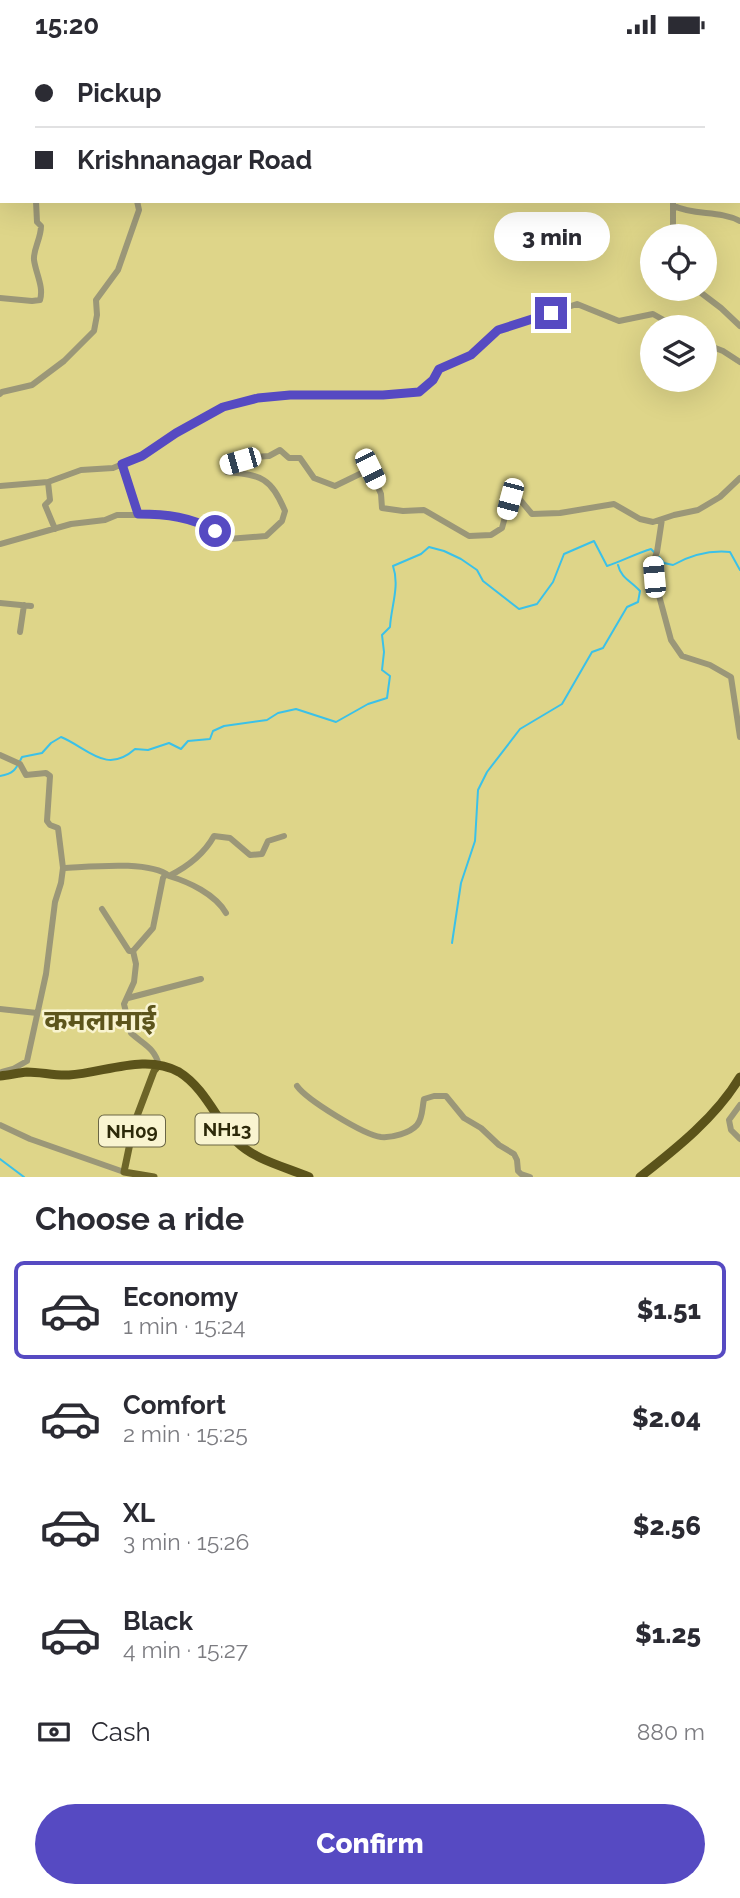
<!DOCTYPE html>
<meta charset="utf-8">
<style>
body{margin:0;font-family:Raleway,"Noto Sans Devanagari",sans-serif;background:#f2f2f3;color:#2b2b33;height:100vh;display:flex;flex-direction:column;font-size:26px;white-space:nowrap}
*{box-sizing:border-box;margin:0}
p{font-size:23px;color:#7c7c81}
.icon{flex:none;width:38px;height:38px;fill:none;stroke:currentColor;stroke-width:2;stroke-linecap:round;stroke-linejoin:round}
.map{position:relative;height:1128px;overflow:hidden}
.panel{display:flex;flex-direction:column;background:#fff;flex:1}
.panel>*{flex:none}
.guide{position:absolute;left:0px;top:0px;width:740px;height:154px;box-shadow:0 7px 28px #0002;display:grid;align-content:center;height:154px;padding:0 35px;background:#fff}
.tools{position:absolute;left:640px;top:175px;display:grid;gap:14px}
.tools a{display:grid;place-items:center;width:77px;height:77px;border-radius:50%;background:#fff;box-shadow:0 7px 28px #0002;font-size:35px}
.end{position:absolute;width:32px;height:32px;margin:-16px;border:9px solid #564ac2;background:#fff;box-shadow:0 0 0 4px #fff}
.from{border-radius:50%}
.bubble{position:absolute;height:49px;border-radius:24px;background:#fff;box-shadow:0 7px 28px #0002;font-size:23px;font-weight:800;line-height:49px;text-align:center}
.car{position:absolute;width:21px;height:42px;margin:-21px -10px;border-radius:9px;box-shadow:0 0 5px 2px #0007;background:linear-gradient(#fff 24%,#345 0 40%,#fff 0 76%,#345 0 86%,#fff 0)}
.guide b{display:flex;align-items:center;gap:24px;height:66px;font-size:26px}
.guide b+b{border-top:2px solid #e1e1e2}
.guide i{width:18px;height:18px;background:#2b2b33}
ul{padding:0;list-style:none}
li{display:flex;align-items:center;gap:21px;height:98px;margin:0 14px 10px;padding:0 21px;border:4px solid transparent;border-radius:10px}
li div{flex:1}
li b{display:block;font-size:26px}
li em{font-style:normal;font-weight:800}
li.selected{border-color:#564ac2}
li>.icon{width:63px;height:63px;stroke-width:1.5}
h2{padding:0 35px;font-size:32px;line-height:84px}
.pay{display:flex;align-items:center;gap:18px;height:77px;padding:0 35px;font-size:26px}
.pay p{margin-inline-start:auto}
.action{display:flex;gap:14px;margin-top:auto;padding:14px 35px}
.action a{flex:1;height:80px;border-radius:42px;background:#564ac2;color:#fff;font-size:28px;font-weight:800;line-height:80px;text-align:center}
.status{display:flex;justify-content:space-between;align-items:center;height:49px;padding:0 35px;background:#fff;direction:ltr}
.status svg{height:19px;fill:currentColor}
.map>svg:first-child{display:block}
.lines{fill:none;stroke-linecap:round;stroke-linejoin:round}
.stream{stroke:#3bc1e8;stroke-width:2}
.river{stroke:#3bc1e8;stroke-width:9}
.minor{stroke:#9b9778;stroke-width:6}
.major{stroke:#6d6528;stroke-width:7}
.highway{stroke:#5b531a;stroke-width:9}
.route{stroke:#564ac2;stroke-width:9}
.labels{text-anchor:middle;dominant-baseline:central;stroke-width:5;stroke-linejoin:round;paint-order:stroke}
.shield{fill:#f9f4d0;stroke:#6a6645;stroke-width:2}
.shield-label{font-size:19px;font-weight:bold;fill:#2d2909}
.district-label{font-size:28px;font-weight:bold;fill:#5d551c;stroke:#f9f4d0}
</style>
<div class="status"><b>15:20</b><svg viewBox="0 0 49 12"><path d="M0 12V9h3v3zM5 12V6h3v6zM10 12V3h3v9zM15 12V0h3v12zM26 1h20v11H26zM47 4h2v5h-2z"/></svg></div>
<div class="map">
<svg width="740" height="1128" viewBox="0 0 740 1128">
<rect width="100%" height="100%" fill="#ded589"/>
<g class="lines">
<path class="stream" d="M659 508 664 514 673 516C691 506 709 501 730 503L740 521
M0 727C14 725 16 720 22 708L42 704 51 694 61 688C88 699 106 726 135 700L148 701 169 694 181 700 188 692 210 690 213 682 224 677 267 671 278 664 296 660 336 673 368 655 387 649 390 627 382 621 384 603 382 586 390 578C391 558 400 537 393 517L421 505 429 498 444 502 461 510 477 521 483 532 519 560 537 555 553 533 564 505 594 492 607 517C622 512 635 505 651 500L655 504
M452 894 461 834 475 792 478 741 487 723 520 680 562 655 592 603 603 599 627 558 638 553 640 542C631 532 621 529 618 516
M0 1110 24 1128"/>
<path class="river" d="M548 0V2
M695 2 699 0"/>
<path class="minor" d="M63 0 64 2
M565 0V2
M25 2 31 0
M0 5H2
M0 34 2 35
M674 157C695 167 719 161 740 172
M673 187V152
M696 240 721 259 740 277
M0 249 32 252 40 251C44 238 36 225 34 211 33 200 41 190 41 177L37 173 36 152
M705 295 723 302 740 313
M0 345 2 343 32 336 64 312 94 282 97 266 96 251 118 221 139 161 137 152
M122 415 138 465
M48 433 50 451 45 456 55 480
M0 437 48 433 81 421 113 419 142 407 176 384 223 358 258 349 290 346H383L419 343 433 331 439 320 471 306 498 281 577 255 619 272 653 265 676 278
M662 470 657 503 653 513 654 528 671 591 682 607 710 616 731 628 740 688
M0 495 71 475 105 471 117 466H169L202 474 228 490 266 487 282 472 285 462C271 429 262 426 227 423V416L254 408 269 407 280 401 289 409H300L314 429 335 437 370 420 381 445 382 459 403 462 424 461 469 487 491 486 502 479 510 450 516 446 532 465 560 464 614 455 640 470 653 473 674 466 698 461 720 448 740 429
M0 554 31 557
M20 583 24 556
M0 706 20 715 26 726 46 724 50 727 47 772 50 776 58 779 63 819 61 834 55 853 46 925 27 1012 13 1020 2 1023
M63 819C89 818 149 811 169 827 187 818 204 805 214 787L230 789 250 806 262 805 268 792 284 787
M169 827C189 833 215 845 226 864
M102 860 129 902H133
M128 949 201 930
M0 960 37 964
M159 1016C154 998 144 996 131 984L124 955 134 933 136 915 133 902 153 879 163 829 166 825
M297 1037C307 1051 364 1086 381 1088 392 1089 410 1084 417 1076 423 1069 422 1059 424 1050L434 1047H446L464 1069 481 1079 499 1096 514 1105 517 1111 518 1122 521 1125 530 1128
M740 1056 729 1071 731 1081 740 1090
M0 1076 30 1090 124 1123"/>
<path class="major" d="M154 1128 124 1123 134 1075 154 1022 159 1016"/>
<path class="highway" d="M0 1027C9 1026 18 1024 27 1023 41 1023 55 1027 69 1026 104 1024 146 1004 179 1023 205 1039 217 1072 237 1093 255 1111 286 1118 309 1128
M640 1128C677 1099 716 1068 740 1028"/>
</g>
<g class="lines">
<path class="route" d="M215 482C192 468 166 465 138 465L122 415 142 407 176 384 223 358 258 349 290 346H383L419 343 433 331 439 320 471 306 498 281 551 264"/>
</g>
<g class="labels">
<g class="shield">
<rect x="195.5" y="1064.5" width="63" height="31" rx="5"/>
<rect x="99" y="1066.5" width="66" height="31" rx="5"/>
</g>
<g class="shield-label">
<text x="227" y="1080">NH13</text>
<text x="132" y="1082">NH09</text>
</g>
<g class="district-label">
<text x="100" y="971">कमलामाई</text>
</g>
</g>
</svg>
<div class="tools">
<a><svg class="icon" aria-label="locate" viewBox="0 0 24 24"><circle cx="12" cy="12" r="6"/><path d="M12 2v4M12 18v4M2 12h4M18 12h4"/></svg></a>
<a><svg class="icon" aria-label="layers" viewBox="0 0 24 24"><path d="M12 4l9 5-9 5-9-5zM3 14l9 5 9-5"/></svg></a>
</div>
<i class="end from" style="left:215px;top:482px"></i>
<i class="end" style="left:551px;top:264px"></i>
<div class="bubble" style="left:494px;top:163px;width:116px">3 min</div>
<i class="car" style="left:240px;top:412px;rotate:254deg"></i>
<i class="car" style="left:370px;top:420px;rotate:154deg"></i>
<i class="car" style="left:510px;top:450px;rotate:195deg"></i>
<i class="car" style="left:654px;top:528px;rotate:355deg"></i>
<div class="guide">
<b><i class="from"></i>Pickup</b>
<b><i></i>Krishnanagar Road</b>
</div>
</div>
<section class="panel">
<h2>Choose a ride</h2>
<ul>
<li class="selected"><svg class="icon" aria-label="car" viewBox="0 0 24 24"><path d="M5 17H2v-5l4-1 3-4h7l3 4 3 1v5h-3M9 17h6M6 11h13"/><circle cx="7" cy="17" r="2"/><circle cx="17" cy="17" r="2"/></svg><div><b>Economy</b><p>1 min · 15:24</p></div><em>$1.51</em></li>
<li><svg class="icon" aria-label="car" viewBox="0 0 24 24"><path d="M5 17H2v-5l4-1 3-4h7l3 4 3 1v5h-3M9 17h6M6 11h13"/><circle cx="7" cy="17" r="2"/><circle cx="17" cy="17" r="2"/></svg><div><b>Comfort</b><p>2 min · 15:25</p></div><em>$2.04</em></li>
<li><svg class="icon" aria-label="car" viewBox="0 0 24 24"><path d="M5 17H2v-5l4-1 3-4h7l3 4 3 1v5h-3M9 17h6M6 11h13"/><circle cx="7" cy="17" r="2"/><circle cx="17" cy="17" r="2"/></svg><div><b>XL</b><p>3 min · 15:26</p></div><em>$2.56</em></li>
<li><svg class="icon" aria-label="car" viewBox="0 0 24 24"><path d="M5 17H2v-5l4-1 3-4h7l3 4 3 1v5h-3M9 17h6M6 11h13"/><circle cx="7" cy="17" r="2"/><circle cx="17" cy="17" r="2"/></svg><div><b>Black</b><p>4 min · 15:27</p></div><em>$1.25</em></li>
</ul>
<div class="pay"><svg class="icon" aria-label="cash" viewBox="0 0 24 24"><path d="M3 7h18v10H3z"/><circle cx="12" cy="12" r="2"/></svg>Cash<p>880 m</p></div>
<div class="action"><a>Confirm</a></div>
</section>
